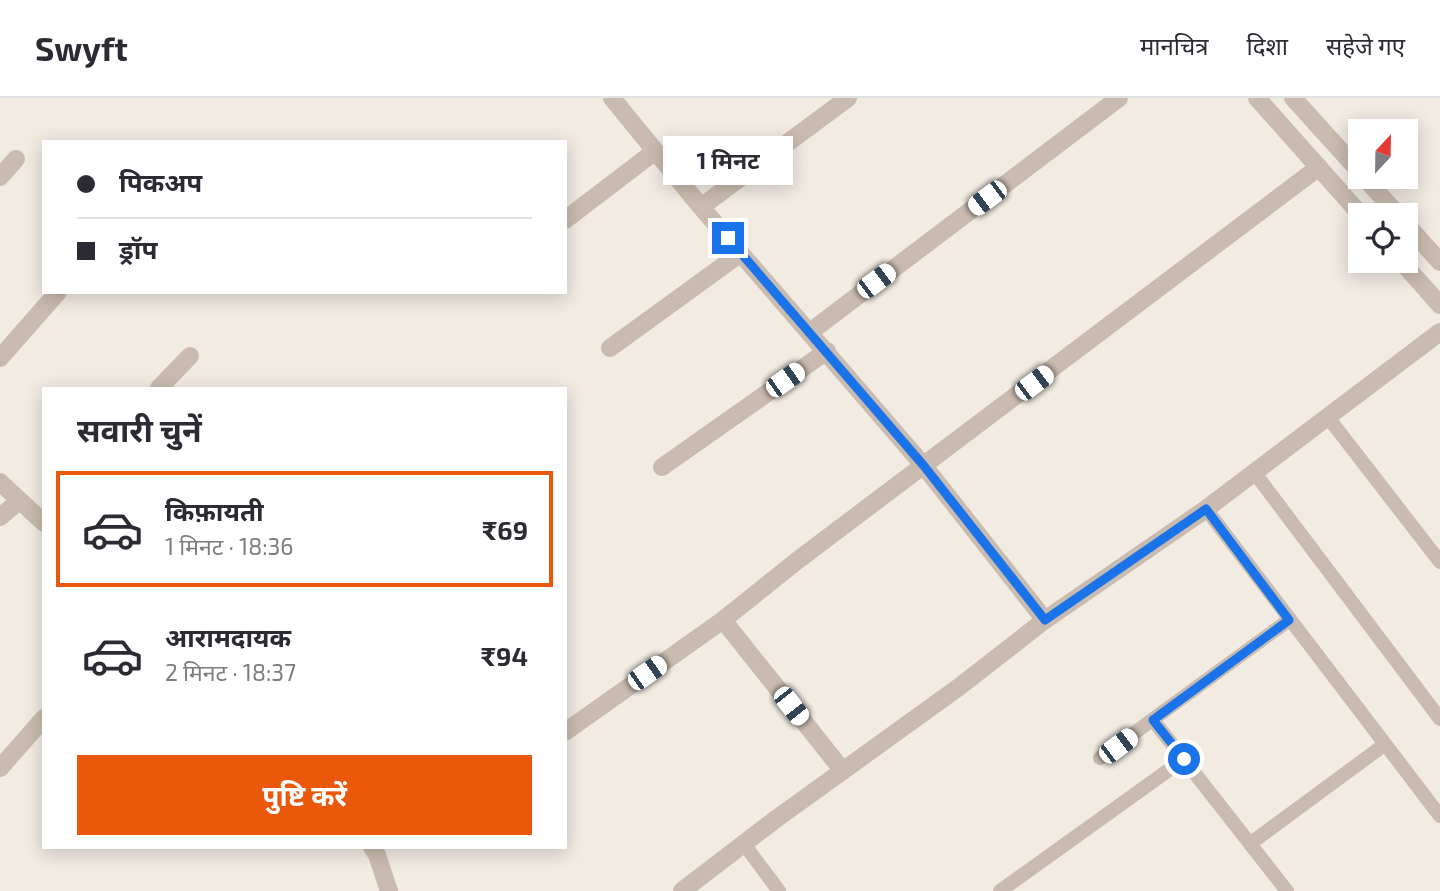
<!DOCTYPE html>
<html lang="hi">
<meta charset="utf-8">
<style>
body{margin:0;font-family:"Exo 2","Noto Sans Devanagari",sans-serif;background:#f2f2f3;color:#2b2b33;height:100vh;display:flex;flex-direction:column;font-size:26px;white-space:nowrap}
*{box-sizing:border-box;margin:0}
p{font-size:23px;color:#7c7c81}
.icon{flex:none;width:38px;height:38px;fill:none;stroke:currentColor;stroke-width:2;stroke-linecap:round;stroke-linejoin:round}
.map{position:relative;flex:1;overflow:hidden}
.side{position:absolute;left:42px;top:289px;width:525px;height:462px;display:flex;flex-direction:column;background:#fff;border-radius:0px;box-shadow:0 4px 18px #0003}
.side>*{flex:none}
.guide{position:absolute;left:42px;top:42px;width:525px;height:154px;border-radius:0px;box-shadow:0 4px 18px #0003;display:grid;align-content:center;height:154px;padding:0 35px;background:#fff}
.needle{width:46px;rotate:22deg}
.fabs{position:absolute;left:1348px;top:21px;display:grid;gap:14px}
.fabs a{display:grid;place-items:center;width:70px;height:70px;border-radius:0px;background:#fff;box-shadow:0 4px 18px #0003;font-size:35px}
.end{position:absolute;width:32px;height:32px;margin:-16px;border:9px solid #1a73e8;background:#fff;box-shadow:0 0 0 4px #fff}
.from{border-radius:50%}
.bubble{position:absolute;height:49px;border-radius:0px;background:#fff;box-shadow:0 4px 18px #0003;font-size:23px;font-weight:700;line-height:49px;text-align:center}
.car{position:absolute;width:21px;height:42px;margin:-21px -10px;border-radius:9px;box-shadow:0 0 5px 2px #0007;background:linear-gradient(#fff 24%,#345 0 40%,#fff 0 76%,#345 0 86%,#fff 0)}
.guide b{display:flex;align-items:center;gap:24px;height:66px;font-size:26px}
.guide b+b{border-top:2px solid #e1e1e2}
.guide i{width:18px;height:18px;background:#2b2b33}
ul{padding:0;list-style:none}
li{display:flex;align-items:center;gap:21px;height:116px;margin:0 14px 10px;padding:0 21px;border:4px solid transparent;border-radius:0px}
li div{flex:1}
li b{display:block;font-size:26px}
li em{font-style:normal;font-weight:700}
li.on{border-color:#ea580c}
li>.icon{width:63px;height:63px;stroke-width:1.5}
h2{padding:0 35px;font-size:32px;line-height:84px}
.action{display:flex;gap:14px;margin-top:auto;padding:14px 35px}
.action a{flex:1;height:80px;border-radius:0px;background:#ea580c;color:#fff;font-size:28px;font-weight:700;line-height:80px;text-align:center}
header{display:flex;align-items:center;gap:42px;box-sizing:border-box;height:98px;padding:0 35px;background:#fff;border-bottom:2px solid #e1e1e2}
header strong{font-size:33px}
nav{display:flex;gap:38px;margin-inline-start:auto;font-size:24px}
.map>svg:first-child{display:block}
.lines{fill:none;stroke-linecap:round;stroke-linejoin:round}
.service{stroke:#c9bbaf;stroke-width:14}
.minor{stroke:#c9bbaf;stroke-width:18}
.tertiary{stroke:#c9bbaf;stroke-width:18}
.route{stroke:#1a73e8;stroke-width:9}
</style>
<header>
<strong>Swyft</strong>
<nav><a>मानचित्र</a><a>दिशा</a><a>सहेजे गए</a></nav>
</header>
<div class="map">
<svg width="1440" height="793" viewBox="0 0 1440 793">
<rect width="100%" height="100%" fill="#f1ebe2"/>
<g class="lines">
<path class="service" d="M1327 318 1440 464
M1254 374 1440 621
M1206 411 1440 718
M1153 622 1287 793
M1100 660 1289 522
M1251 745 1384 647
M744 746 779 793
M1000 793 1184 661"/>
<path class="minor" d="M612 0 701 109 924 368 1045 522
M0 79 16 61
M701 109 848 0
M565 122 654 54
M810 234 1119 0
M610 250 741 155
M0 260 58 194
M159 290 190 258
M662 369 827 253
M0 384 44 425
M0 419 19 403
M723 522 843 673
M565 634 723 522 798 462 1319 69
M0 670 44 620
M372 749 377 757 389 793"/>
<path class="tertiary" d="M1257 0 1361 117
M1293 0 1360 74
M1364 79 1398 117
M1405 125 1440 164
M1401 163 1440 207
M682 793 776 721 959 589 1045 522 1206 411 1440 234"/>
</g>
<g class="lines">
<path class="route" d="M728 140 924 368 1045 522 1206 411 1289 522 1153 622 1184 661"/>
</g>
</svg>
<div class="fabs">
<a><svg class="needle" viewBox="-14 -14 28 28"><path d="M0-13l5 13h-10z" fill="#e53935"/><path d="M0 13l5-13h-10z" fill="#7c7c81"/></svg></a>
<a><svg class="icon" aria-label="locate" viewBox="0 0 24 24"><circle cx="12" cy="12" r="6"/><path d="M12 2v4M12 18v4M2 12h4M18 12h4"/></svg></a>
</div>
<i class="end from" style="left:1184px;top:661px"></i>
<i class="end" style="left:728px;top:140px"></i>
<div class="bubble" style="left:663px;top:38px;width:130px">1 मिनट</div>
<i class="car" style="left:987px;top:100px;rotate:233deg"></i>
<i class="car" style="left:876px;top:183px;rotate:53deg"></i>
<i class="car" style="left:785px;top:282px;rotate:55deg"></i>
<i class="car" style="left:1034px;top:285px;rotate:53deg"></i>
<i class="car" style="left:647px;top:575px;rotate:55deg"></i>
<i class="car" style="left:791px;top:608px;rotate:142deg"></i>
<i class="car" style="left:1118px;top:648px;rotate:53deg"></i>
<div class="guide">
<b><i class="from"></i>पिकअप</b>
<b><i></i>ड्रॉप</b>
</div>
<section class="side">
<h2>सवारी चुनें</h2>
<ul>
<li class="on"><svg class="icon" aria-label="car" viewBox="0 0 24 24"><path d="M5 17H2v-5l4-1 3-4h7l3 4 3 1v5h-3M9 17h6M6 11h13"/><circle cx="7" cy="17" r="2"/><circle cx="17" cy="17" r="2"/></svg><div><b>किफ़ायती</b><p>1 मिनट · 18:36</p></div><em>₹69</em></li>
<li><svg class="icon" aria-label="car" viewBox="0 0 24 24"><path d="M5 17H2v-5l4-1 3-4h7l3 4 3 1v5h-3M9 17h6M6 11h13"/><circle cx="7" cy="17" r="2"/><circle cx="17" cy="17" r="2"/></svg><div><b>आरामदायक</b><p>2 मिनट · 18:37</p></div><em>₹94</em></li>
</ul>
<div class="action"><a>पुष्टि करें</a></div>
</section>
</div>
